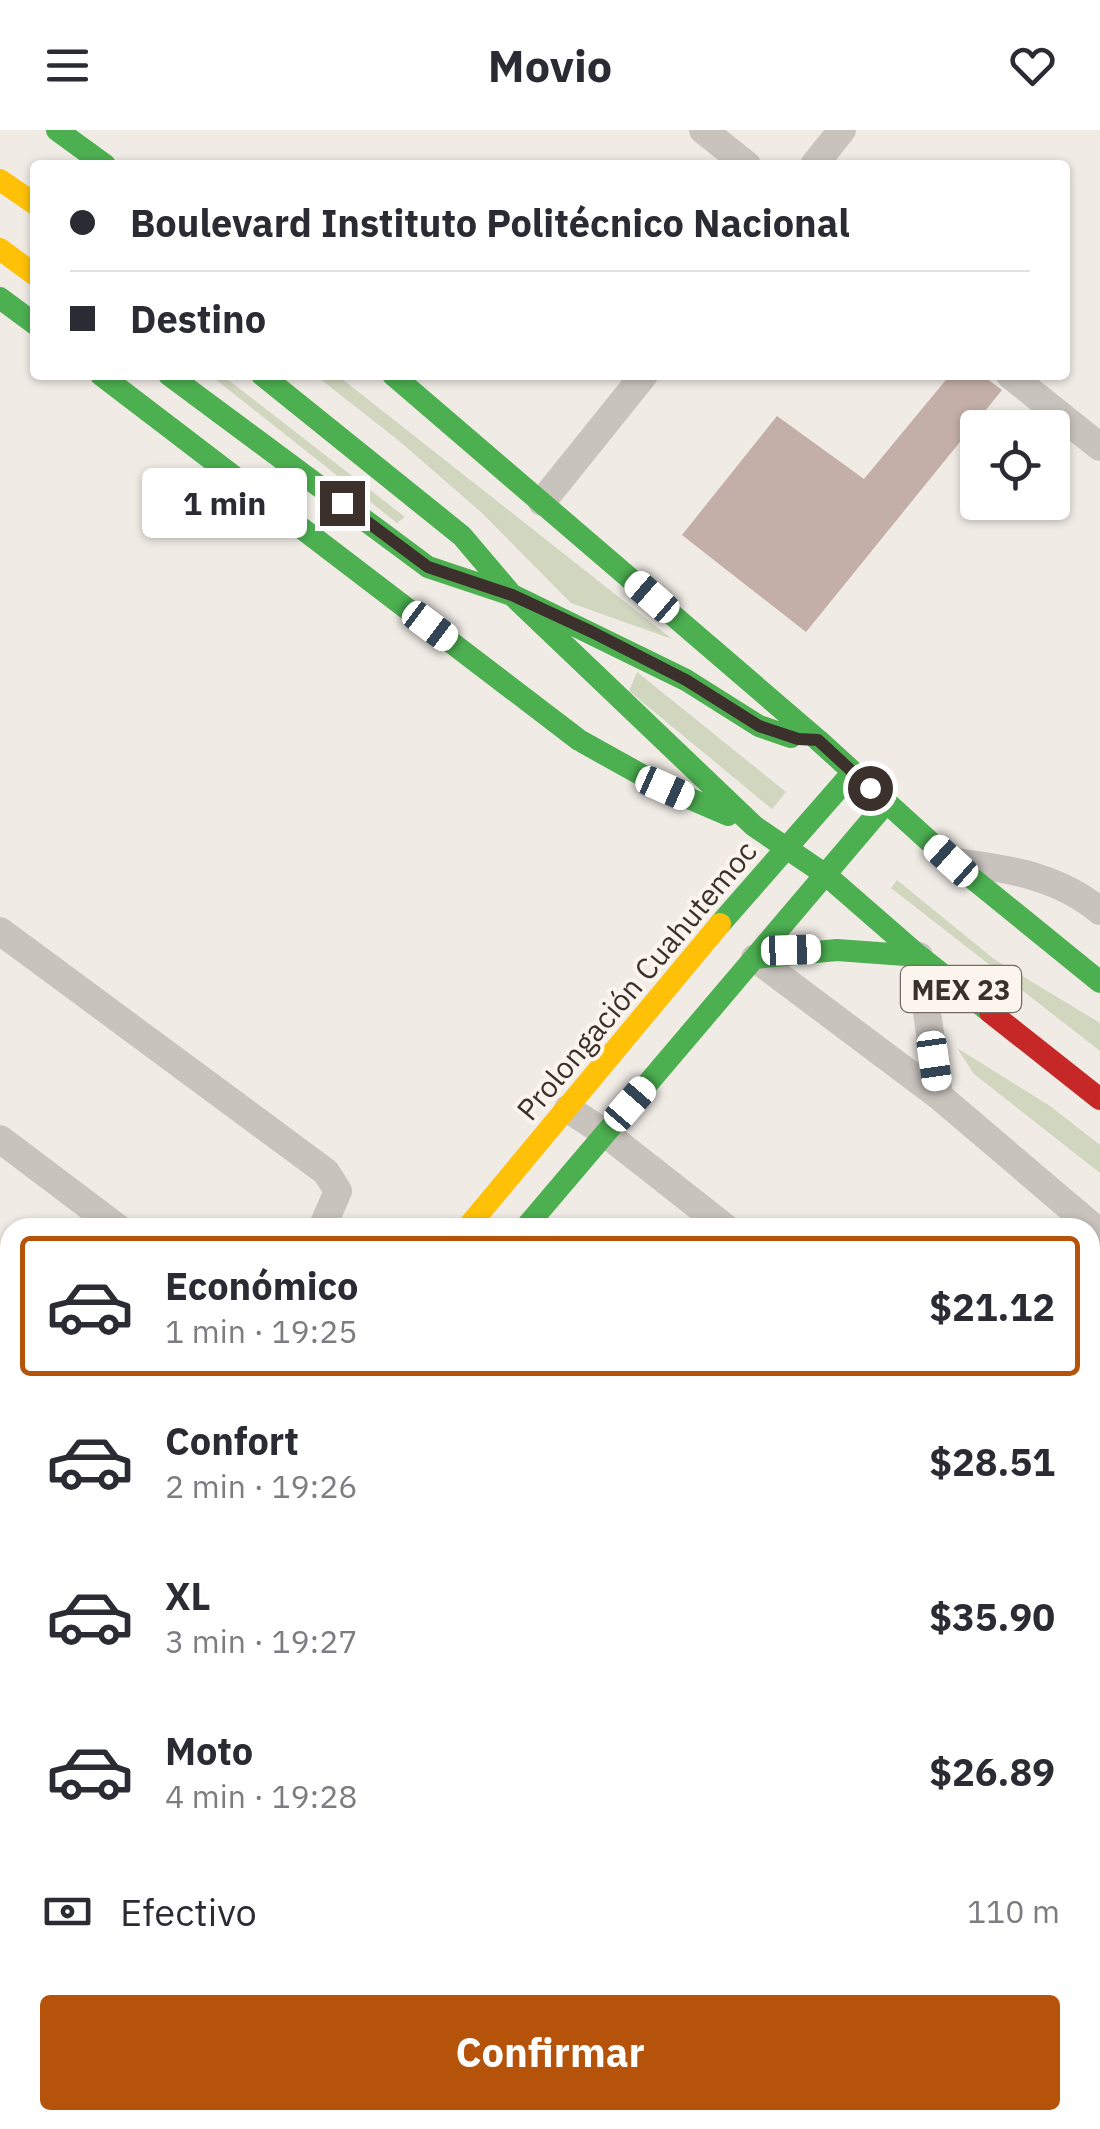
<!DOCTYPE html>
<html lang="es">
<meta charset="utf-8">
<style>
body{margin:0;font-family:"IBM Plex Sans",sans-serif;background:#f2f2f3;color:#2b2b33;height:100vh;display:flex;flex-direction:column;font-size:38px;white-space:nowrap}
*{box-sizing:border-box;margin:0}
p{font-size:32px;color:#7c7c81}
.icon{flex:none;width:55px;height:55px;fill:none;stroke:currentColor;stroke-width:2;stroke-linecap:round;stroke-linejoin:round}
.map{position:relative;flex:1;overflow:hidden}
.details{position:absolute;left:0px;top:1088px;width:1100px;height:912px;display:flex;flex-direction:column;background:#fff;border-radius:30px 30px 0 0;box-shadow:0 2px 8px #0004}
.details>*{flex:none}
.hud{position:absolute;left:30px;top:30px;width:1040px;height:220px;border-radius:10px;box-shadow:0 2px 8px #0004;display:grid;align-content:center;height:220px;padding:0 40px;background:#fff}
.buttons{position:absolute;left:960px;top:280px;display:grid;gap:20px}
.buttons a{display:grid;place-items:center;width:110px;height:110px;border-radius:10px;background:#fff;box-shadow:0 2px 8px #0004;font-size:50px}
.end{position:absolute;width:45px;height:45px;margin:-22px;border:12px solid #3b302b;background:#fff;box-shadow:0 0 0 5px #fff}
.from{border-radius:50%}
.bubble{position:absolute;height:70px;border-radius:10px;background:#fff;box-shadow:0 2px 8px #0004;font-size:32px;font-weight:800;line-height:70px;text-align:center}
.car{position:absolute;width:30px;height:60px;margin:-30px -15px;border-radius:12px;box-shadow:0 0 8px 2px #0007;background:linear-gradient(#fff 24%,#345 0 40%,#fff 0 76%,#345 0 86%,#fff 0)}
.hud b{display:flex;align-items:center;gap:35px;height:95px;font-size:38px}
.hud b+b{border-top:2px solid #e1e1e2}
.hud i{width:25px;height:25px;background:#2b2b33}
ul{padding:18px 0 0;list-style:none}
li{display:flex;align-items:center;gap:30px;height:140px;margin:0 20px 15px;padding:0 20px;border:5px solid transparent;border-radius:10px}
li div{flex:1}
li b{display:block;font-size:38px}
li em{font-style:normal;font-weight:800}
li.on{border-color:#b45309}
li>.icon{width:90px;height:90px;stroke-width:1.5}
.pay{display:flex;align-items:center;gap:25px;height:110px;padding:0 40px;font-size:38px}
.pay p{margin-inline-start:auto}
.primary-button{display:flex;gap:20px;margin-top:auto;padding:20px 40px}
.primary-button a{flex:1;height:115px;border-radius:10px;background:#b45309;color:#fff;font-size:40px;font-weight:800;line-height:115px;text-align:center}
header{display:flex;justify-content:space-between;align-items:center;height:130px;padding:0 40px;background:#fff;font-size:45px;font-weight:800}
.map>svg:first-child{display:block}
.green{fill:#d1d6bf}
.building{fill:#c3afa7}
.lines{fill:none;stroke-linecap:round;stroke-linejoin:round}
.street{stroke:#c9c3be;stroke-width:28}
.fast{stroke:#4caf50;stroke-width:22}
.slow{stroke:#ffc107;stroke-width:22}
.jam{stroke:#c62828;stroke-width:22}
.route{stroke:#3b302b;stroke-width:12}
.labels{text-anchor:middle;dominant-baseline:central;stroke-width:8;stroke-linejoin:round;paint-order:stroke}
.shield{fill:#fbf5ee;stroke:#756b66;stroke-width:2.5}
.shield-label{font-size:28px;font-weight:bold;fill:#3b302b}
.street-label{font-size:30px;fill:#3b302b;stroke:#fbf5ee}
</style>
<header><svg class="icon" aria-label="menu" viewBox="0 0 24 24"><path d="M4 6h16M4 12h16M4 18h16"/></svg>Movio<svg class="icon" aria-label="heart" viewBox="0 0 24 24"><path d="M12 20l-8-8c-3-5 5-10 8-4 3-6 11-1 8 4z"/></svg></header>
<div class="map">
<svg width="1100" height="1999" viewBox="0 0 1100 1999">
<rect width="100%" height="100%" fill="#f0ebe5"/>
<path class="green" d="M210 245H222L405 387 397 393Z
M315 245H337L672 509 571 473 482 383 398 310Z
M637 542 786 662 772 679 629 561Z
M897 750 994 829 1100 893V921L891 758Z
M957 918 1050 976 1100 1015V1043L974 944Z"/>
<path class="building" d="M950 245H982L1002 260 806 502 682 405 777 286 864 349Z"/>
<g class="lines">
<path class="street" d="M703 0 747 35
M814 35 842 0
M1010 245 1100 317
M542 372 644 245
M957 732C1009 739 1058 746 1100 781
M0 801 326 1042 338 1061 322 1098
M919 826 939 966
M755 828 939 966 1100 1103
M568 979 605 1003 726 1098
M0 1009 118 1098
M0 1304 10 1312
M1090 1365 1100 1372
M0 1399 10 1381
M0 1623H10
M1090 1746 1100 1756
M0 1832H10
M1090 1928 1100 1923
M878 1990 882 1999
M48 1999 49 1990
M810 1999 830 1990
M924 1999 945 1990"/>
<path class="fast" d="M57 0 105 35
M0 168 35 194
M101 245 579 610 665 658 728 685
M169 245 428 437 512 465 686 550 759 596 791 607
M262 245 462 406 512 465 754 696 826 745 919 826 990 882
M393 245 818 610 951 731 1100 852
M720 794 853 642
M755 828 837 820 919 826
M525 1098 886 673
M615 1990 619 1999"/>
<path class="slow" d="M0 50 35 74
M0 119 35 145
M467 1098 720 794
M563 1990 568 1999"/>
<path class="jam" d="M990 882 1100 969"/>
</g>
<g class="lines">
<path class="route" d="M342 373 428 437 512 465 592 502 686 550 759 596 798 609 818 610 870 658"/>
</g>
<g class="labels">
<rect class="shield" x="901" y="836" width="120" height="46" rx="8"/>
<g class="shield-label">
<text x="961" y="859">MEX 23</text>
</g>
<g class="street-label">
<text transform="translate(636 850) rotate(-50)">Prolongación Cuahutemoc</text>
</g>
</g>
</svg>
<div class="buttons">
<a><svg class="icon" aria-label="locate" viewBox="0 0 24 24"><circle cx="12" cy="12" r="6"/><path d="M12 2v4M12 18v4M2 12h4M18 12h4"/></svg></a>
</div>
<i class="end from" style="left:870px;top:658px"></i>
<i class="end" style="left:342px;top:373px"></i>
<div class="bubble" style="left:142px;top:338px;width:165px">1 min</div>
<i class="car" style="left:652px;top:467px;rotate:311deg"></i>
<i class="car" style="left:430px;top:496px;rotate:127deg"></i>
<i class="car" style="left:665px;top:658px;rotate:114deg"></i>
<i class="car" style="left:951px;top:731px;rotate:312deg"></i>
<i class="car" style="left:791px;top:820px;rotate:88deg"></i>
<i class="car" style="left:934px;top:931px;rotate:172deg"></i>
<i class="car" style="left:630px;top:974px;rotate:41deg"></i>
<div class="hud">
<b><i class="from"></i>Boulevard Instituto Politécnico Nacional</b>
<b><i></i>Destino</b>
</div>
<section class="details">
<ul>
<li class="on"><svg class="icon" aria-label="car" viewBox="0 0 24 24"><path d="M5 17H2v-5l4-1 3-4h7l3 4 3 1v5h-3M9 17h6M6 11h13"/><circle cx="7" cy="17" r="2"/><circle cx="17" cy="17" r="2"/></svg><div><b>Económico</b><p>1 min · 19:25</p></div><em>$21.12</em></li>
<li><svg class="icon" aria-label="car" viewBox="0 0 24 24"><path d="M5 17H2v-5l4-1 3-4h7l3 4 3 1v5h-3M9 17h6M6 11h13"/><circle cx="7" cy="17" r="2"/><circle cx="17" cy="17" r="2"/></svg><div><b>Confort</b><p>2 min · 19:26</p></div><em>$28.51</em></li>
<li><svg class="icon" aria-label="car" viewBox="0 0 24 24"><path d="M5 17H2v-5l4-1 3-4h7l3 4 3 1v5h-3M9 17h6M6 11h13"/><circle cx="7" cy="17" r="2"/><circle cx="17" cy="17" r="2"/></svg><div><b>XL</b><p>3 min · 19:27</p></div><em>$35.90</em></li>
<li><svg class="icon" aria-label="car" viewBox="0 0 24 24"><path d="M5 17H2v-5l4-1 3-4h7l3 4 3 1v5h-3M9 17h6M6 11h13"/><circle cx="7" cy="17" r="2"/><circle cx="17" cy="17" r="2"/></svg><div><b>Moto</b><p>4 min · 19:28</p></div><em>$26.89</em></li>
</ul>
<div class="pay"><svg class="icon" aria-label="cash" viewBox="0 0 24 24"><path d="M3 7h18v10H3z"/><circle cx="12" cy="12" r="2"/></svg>Efectivo<p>110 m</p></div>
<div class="primary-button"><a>Confirmar</a></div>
</section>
</div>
